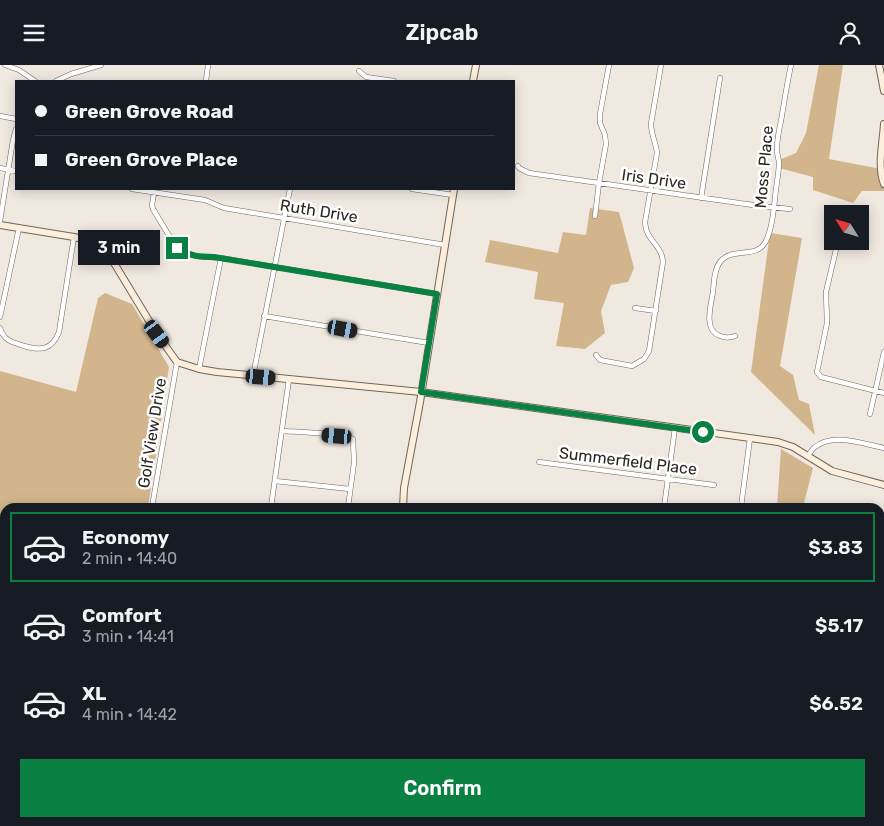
<!DOCTYPE html>
<meta charset="utf-8">
<style>
body{margin:0;font-family:Rubik,sans-serif;background:#20242c;color:#f1f3f6;height:100vh;display:flex;flex-direction:column;font-size:19px;white-space:nowrap}
*{box-sizing:border-box;margin:0}
p{font-size:16px;color:#9ea1a6}
.icon{flex:none;width:28px;height:28px;fill:none;stroke:currentColor;stroke-width:2;stroke-linecap:round;stroke-linejoin:round}
.map{position:relative;flex:1;overflow:hidden}
.details{position:absolute;left:0px;top:438px;width:885px;height:324px;display:flex;flex-direction:column;background:#171b24;border-radius:15px 15px 0 0;box-shadow:0 2px 12px #0003}
.details>*{flex:none}
.top-card{position:absolute;left:15px;top:15px;width:500px;height:110px;border-radius:0px;box-shadow:0 2px 12px #0003;display:grid;align-content:center;height:110px;padding:0 20px;background:#171b24}
.needle{width:32px;rotate:307deg}
.buttons{position:absolute;left:824px;top:140px;display:grid;gap:10px}
.buttons a{display:grid;place-items:center;width:45px;height:45px;border-radius:0px;background:#171b24;box-shadow:0 2px 12px #0003;font-size:25px}
.end{position:absolute;width:22px;height:22px;margin:-11px;border:6px solid #0b8043;background:#fff;box-shadow:0 0 0 2px #fff}
.from{border-radius:50%}
.bubble{position:absolute;height:35px;border-radius:0px;background:#171b24;box-shadow:0 2px 12px #0003;font-size:16px;font-weight:600;line-height:35px;text-align:center}
.car{position:absolute;width:15px;height:30px;margin:-15px -8px;border-radius:6px;box-shadow:0 0 4px 1px #0007;background:linear-gradient(#222 24%,#8ab4d8 0 40%,#222 0 76%,#8ab4d8 0 86%,#222 0)}
.top-card b{display:flex;align-items:center;gap:18px;height:48px;font-size:19px}
.top-card b+b{border-top:1px solid #363941}
.top-card i{width:12px;height:12px;background:#f1f3f6}
ul{padding:9px 0 0;list-style:none}
li{display:flex;align-items:center;gap:15px;height:70px;margin:0 10px 8px;padding:0 10px;border:2px solid transparent;border-radius:0px}
li div{flex:1}
li b{display:block;font-size:19px}
li em{font-style:normal;font-weight:600}
li.selected{border-color:#0b8043}
li>.icon{width:45px;height:45px;stroke-width:1.5}
.cta{display:flex;gap:10px;margin-top:auto;padding:10px 20px}
.cta a{flex:1;height:58px;border-radius:0px;background:#0b8043;color:#fff;font-size:20px;font-weight:600;line-height:58px;text-align:center}
header{display:flex;justify-content:space-between;align-items:center;height:65px;padding:0 20px;background:#171b24;font-size:22px;font-weight:600}
.map>svg:first-child{display:block}
.green{fill:#d3b58d}
.lines{fill:none;stroke-linecap:round;stroke-linejoin:round}
.street-casing{stroke:#6d6760;stroke-width:5.5}
.secondary-casing{stroke:#6d6760;stroke-width:8}
.street{stroke:#fff;stroke-width:4.5}
.secondary{stroke:#fdefdc;stroke-width:6}
.route{stroke:#0b8043;stroke-width:6}
.labels{text-anchor:middle;dominant-baseline:central;stroke-width:5;stroke-linejoin:round;paint-order:stroke}
.street-label{font-size:16px;fill:#2a2724;stroke:#fff}
</style>
<header><svg class="icon" aria-label="menu" viewBox="0 0 24 24"><path d="M4 6h16M4 12h16M4 18h16"/></svg>Zipcab<svg class="icon" aria-label="person" viewBox="0 0 24 24"><circle cx="12" cy="8" r="4"/><path d="M4 21q1-7 8-7t8 7"/></svg></header>
<div class="map">
<svg width="884" height="761" viewBox="0 0 884 761">
<rect width="100%" height="100%" fill="#f0e9e0"/>
<path class="green" d="M819 0H843L829 94 881 104 884 111V126H862L853 138 813 125V112L779 103V95L796 88 806 68Z
M590 143 619 147 634 203 628 217 611 220 601 246 605 268 585 284 556 281 564 238 534 234 538 207 485 197 490 175 558 188 563 167 586 170Z
M770 168 802 173 780 301 793 310 799 335 809 339 815 370 751 307Z
M105 228 132 239 169 302 148 442H5V756H99L87 761H0V306L76 327 98 233Z
M781 384 813 403 803 442H777Z
M880 518 884 519V730L880 733Z
M162 756H276L277 761H194L186 756 172 761H165Z
M588 756H670L666 761H590Z
M720 756H785L781 761H724Z"/>
<g class="lines">
<g class="street-casing">
<path id="street" d="M5 0 19 5 35 16
M359 6 366 12 394 16
M56 16 71 9 101 0
M206 16 208 0
M0 51 16 54
M518 101 519 103 529 108 760 141 790 144
M0 103 16 106
M132 124 205 135 224 143 445 180
M412 124 453 130
M154 128 152 140 153 144 174 179C189 194 202 191 221 193L437 229
M701 133 720 13
M595 151 599 118 606 79 605 70 600 58V49L609 0
M0 156 13 75 16 64
M838 176 826 227 827 258 817 307 821 312 884 328
M635 243 656 246
M264 251 429 278
M0 252 19 163
M0 263C4 276 12 277 24 281 41 286 52 285 59 267L74 172
M735 271C730 273 725 273 720 271 703 265 711 240 713 227 714 217 714 205 720 197 732 181 757 195 766 176 773 161 774 141 776 124 777 116 779 106 779 98 779 93 776 88 777 83 777 74 779 65 781 56 784 38 787 19 791 0
M596 290 600 295 632 301 644 294 649 286 662 203C663 199 663 195 662 191 657 176 646 175 645 157L657 88C656 78 651 69 651 59L661 0
M199 304 221 193
M253 311 290 124
M870 349 884 287
M282 366C296 367 343 368 353 374L354 398 348 442
M808 391C810 388 812 384 815 382 833 367 863 379 884 383
M539 397 714 420
M275 416 350 424
M152 442 177 297
M271 442 289 314
M664 442 675 363
M741 442 750 373
M880 458 884 459
M880 509 884 510
M556 756 561 761
M458 761 469 756"/>
</g>
<g class="secondary-casing">
<path id="secondary" d="M879 0 884 26
M473 16 476 0
M884 59C883 78 877 100 884 119
M0 160 74 172 91 176 99 180 111 193 157 269 177 297 199 304 217 307 421 327 778 377 793 382 832 406 884 420
M403 442 404 423 420 337 454 124
M391 756V761"/>
</g>
<use href="#street" class="street"/>
<use href="#secondary" class="secondary"/>
</g>
<g class="lines">
<path class="route" d="M177 183C189 191 199 192 214 192L437 229 421 327 703 367"/>
</g>
<g class="labels">
<g class="street-label">
<text transform="translate(764 102) rotate(-85)">Moss Place</text>
<text transform="translate(654 114) rotate(8)">Iris Drive</text>
<text transform="translate(319 146) rotate(9)">Ruth Drive</text>
<text transform="translate(152 368) rotate(-81)">Golf View Drive</text>
<text transform="translate(628 396) rotate(7)">Summerfield Place</text>
</g>
</g>
</svg>
<div class="buttons">
<a><svg class="needle" viewBox="-14 -14 28 28"><path d="M0-13l5 13h-10z" fill="#e53935"/><path d="M0 13l5-13h-10z" fill="#9ea1a6"/></svg></a>
</div>
<i class="end from" style="left:703px;top:367px"></i>
<i class="end" style="left:177px;top:183px"></i>
<div class="bubble" style="left:78px;top:165px;width:82px">3 min</div>
<i class="car" style="left:343px;top:264px;rotate:100deg"></i>
<i class="car" style="left:157px;top:269px;rotate:144deg"></i>
<i class="car" style="left:261px;top:312px;rotate:95deg"></i>
<i class="car" style="left:337px;top:371px;rotate:275deg"></i>
<div class="top-card">
<b><i class="from"></i>Green Grove Road</b>
<b><i></i>Green Grove Place</b>
</div>
<section class="details">
<ul>
<li class="selected"><svg class="icon" aria-label="car" viewBox="0 0 24 24"><path d="M5 17H2v-5l4-1 3-4h7l3 4 3 1v5h-3M9 17h6M6 11h13"/><circle cx="7" cy="17" r="2"/><circle cx="17" cy="17" r="2"/></svg><div><b>Economy</b><p>2 min · 14:40</p></div><em>$3.83</em></li>
<li><svg class="icon" aria-label="car" viewBox="0 0 24 24"><path d="M5 17H2v-5l4-1 3-4h7l3 4 3 1v5h-3M9 17h6M6 11h13"/><circle cx="7" cy="17" r="2"/><circle cx="17" cy="17" r="2"/></svg><div><b>Comfort</b><p>3 min · 14:41</p></div><em>$5.17</em></li>
<li><svg class="icon" aria-label="car" viewBox="0 0 24 24"><path d="M5 17H2v-5l4-1 3-4h7l3 4 3 1v5h-3M9 17h6M6 11h13"/><circle cx="7" cy="17" r="2"/><circle cx="17" cy="17" r="2"/></svg><div><b>XL</b><p>4 min · 14:42</p></div><em>$6.52</em></li>
</ul>
<div class="cta"><a>Confirm</a></div>
</section>
</div>
